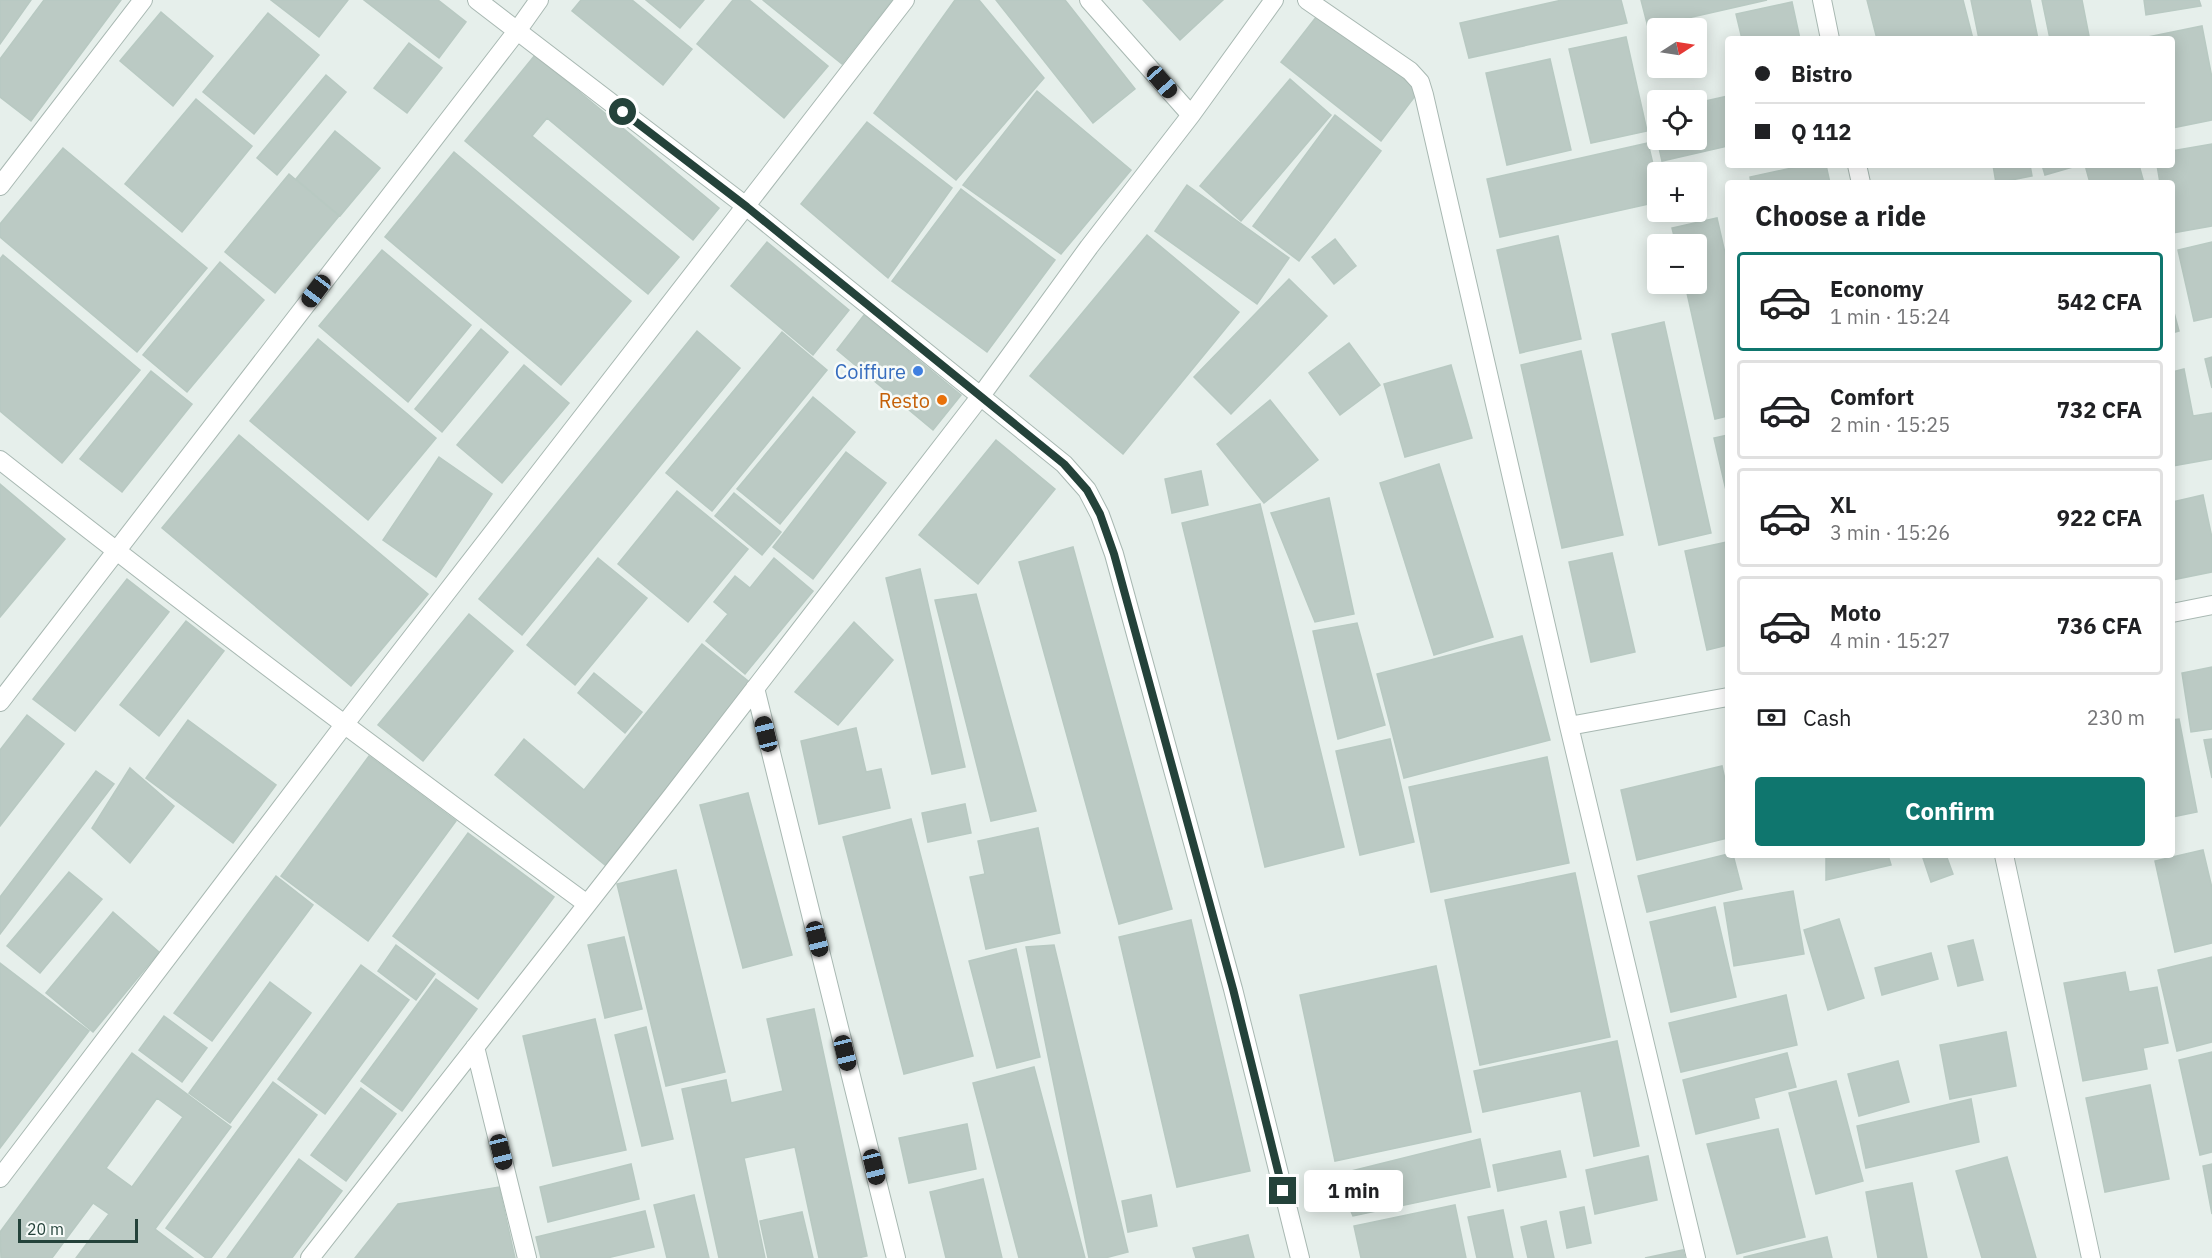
<!DOCTYPE html>
<meta charset="utf-8">
<style>
body{margin:0;font-family:"IBM Plex Sans",sans-serif;background:#f2f2f2;color:#202124;height:100vh;display:flex;flex-direction:column;font-size:22px;white-space:nowrap}
*{box-sizing:border-box;margin:0}
p{font-size:20px;color:#757577}
.icon{flex:none;width:33px;height:33px;fill:none;stroke:currentColor;stroke-width:2;stroke-linecap:round;stroke-linejoin:round}
.map{position:relative;flex:1;overflow:hidden}
.details{position:absolute;left:1725px;top:180px;width:450px;height:678px;display:flex;flex-direction:column;background:#fff;border-radius:6px;box-shadow:0 3px 15px #0003}
.details>*{flex:none}
.hud{position:absolute;left:1725px;top:36px;width:450px;height:132px;border-radius:6px;box-shadow:0 3px 15px #0003;display:grid;align-content:center;height:132px;padding:0 30px;background:#fff}
.needle{width:39px;rotate:78deg}
.controls{position:absolute;left:1647px;top:18px;display:grid;gap:12px}
.controls a{display:grid;place-items:center;width:60px;height:60px;border-radius:6px;background:#fff;box-shadow:0 3px 15px #0003;font-size:30px}
.scale{position:absolute;left:18px;bottom:15px;width:120px;box-sizing:border-box;padding-left:6px;border:3px solid #24423a;border-top:0;font-size:16px;line-height:21px;white-space:nowrap;color:#24423a;-webkit-text-stroke:4px #f7fbf9;paint-order:stroke}
.end{position:absolute;width:27px;height:27px;margin:-14px;border:8px solid #24423a;background:#fff;box-shadow:0 0 0 3px #fff}
.from{border-radius:50%}
.bubble{position:absolute;height:42px;border-radius:6px;background:#fff;box-shadow:0 3px 15px #0003;font-size:20px;font-weight:800;line-height:42px;text-align:center}
.car{position:absolute;width:18px;height:36px;margin:-18px -9px;border-radius:8px;box-shadow:0 0 4px 2px #0007;background:linear-gradient(#222 24%,#8ab4d8 0 40%,#222 0 76%,#8ab4d8 0 86%,#222 0)}
.hud b{display:flex;align-items:center;gap:21px;height:57px;font-size:22px}
.hud b+b{border-top:2px solid #e0e0e0}
.hud i{width:15px;height:15px;background:#202124}
ul{padding:0;list-style:none}
li{display:flex;align-items:center;gap:18px;height:99px;margin:0 12px 9px;padding:0 18px;border:3px solid #e0e0e0;border-radius:6px}
li div{flex:1}
li b{display:block;font-size:22px}
li em{font-style:normal;font-weight:800}
li.current{border-color:#0f766e}
li>.icon{width:54px;height:54px;stroke-width:1.5}
h2{padding:0 30px;font-size:27px;line-height:72px}
.pay{display:flex;align-items:center;gap:15px;height:66px;padding:0 30px;font-size:22px}
.pay p{margin-inline-start:auto}
.primary-button{display:flex;gap:12px;margin-top:auto;padding:12px 30px}
.primary-button a{flex:1;height:69px;border-radius:6px;background:#0f766e;color:#fff;font-size:24px;font-weight:800;line-height:69px;text-align:center}
.map>svg:first-child{display:block}
.building{fill:#bbcac4;stroke:#b8c9c2;stroke-width:1.5;fill-rule:evenodd}
.lines{fill:none;stroke-linecap:round;stroke-linejoin:round}
.minor-casing{stroke:#a8b8b2;stroke-width:20}
.minor{stroke:#fff;stroke-width:18}
.route{stroke:#24423a;stroke-width:8}
.shop-dot{fill:#3f7fe0;stroke:#f7fbf9;stroke-width:2}
.food-dot{fill:#e8710a;stroke:#f7fbf9;stroke-width:2}
.labels{text-anchor:middle;dominant-baseline:central;stroke-width:5;stroke-linejoin:round;paint-order:stroke}
.shop-label{font-size:20px;fill:#366cbe;stroke:#f7fbf9;text-anchor:end}
.food-label{font-size:20px;fill:#c56008;stroke:#f7fbf9;text-anchor:end}
</style>
<div class="map">
<svg width="2212" height="1258" viewBox="0 0 2212 1258">
<rect width="100%" height="100%" fill="#e6efeb"/>
<path class="building" d="M0 0H31L0 44Z
M44 0H121L31 121 0 97V59Z
M271 0H348L319 37Z
M364 0H438L466 22 439 58Z
M581 0H632L692 49 663 85 572 11Z
M646 0H704L680 28Z
M733 0H749L828 66 784 118 697 44Z
M763 0H892L842 64Z
M955 0H979L1044 78 956 180 874 113Z
M996 0H1065L1135 89 1093 123Z
M1143 0H1223L1180 40Z
M1562 0H1621L1627 23 1469 58 1460 23Z
M1641 0H1767L1648 27Z
M1867 0H1963L1973 39H1877Z
M1971 0H2030L2038 39H1979Z
M2042 0H2082L2089 36 2071 39H2050Z
M2144 0H2199L2201 6 2146 15Z
M1792 2 1800 39H1742L1736 14Z
M161 12 213 56 173 106 120 61Z
M1320 12 1419 91 1381 141 1281 62Z
M268 13 319 55 254 134 203 92Z
M2202 26 2212 78V120L2172 128V39L2143 38Z
M1626 37 1647 131 1591 143 1569 49Z
M409 43 442 68 407 113 374 88Z
M535 55 719 208 693 240 547 118 532 136 679 257 648 294 465 141Z
M1550 59 1571 150 1507 165 1486 73Z
M326 75 346 92 277 175 257 158Z
M1290 79 1331 115 1241 221 1200 186Z
M1037 91 1131 170 1061 254 963 185Z
M1728 96V146L1662 161 1651 113 1658 112V140H1696V103Z
M196 99 252 146 182 232 125 184Z
M1335 115 1381 151 1299 261 1253 226Z
M867 122 952 188 888 278 801 204Z
M335 131 380 168 340 216 296 179Z
M1648 143 1658 185V202L1500 237 1487 179Z
M2212 144V226L2172 233V183H2160L2157 165H2172V151Z
M63 148 207 268 137 352 0 237V224Z
M454 152 631 301 561 385 385 237Z
M1806 165H1826L1830 183H1751L1750 177Z
M1993 165H2030L2032 176 1996 183Z
M2042 165H2073V167L2045 175Z
M2085 165H2139L2144 183H2090Z
M289 174 339 216 275 293 225 252Z
M1187 185 1289 258 1257 304 1155 231Z
M961 189 1055 260 987 352 892 281Z
M1717 218 1728 266V416L1715 419 1685 284H1696V244H1676L1672 228Z
M1147 235 1239 312 1123 454 1030 376Z
M1558 236 1581 339 1520 353 1497 250Z
M1335 239 1356 266 1334 284 1312 257Z
M767 242 849 310 813 355 731 286Z
M2212 242V317L2194 321 2178 250Z
M382 250 471 325 408 402 319 326Z
M3 255 140 370 62 463 0 411V259Z
M220 262 264 300 187 392 143 355Z
M1289 279 1327 316 1231 414 1194 377Z
M2172 305 2179 331 2172 333Z
M864 315 961 395 933 430 837 350Z
M1664 322 1711 533 1659 545 1612 334Z
M481 329 508 352 442 432 415 409Z
M697 331 740 368 522 635 479 599Z
M782 332 827 370 712 511 666 473Z
M318 339 436 438 368 520 250 421Z
M1349 343 1380 385 1340 415 1309 373Z
M1581 351 1623 535 1562 548 1521 365Z
M2212 357V388L2205 359Z
M524 365 569 403 502 483 457 445Z
M1451 365 1472 438 1405 457 1384 384Z
M2184 369 2193 416 2212 413V459L2172 466V372Z
M151 371 192 404 122 492 80 459Z
M813 397 855 432 780 524 737 489Z
M1270 400 1318 460 1264 503 1217 444Z
M239 435 428 594 351 686 162 528Z
M1728 435V499L1714 438Z
M996 440 1055 489 978 584 919 535Z
M846 452 886 483 813 579 773 547Z
M439 457 492 494 436 577 383 540Z
M1439 464 1493 637 1434 655 1380 483Z
M1201 471 1208 505 1172 513 1165 479Z
M0 484 65 539 0 617Z
M677 491 748 549 688 622 618 564Z
M734 493 781 532 762 555 715 516Z
M2203 495 2212 538V572L2172 580V502Z
M1329 498 1354 614 1315 622 1271 513Z
M1260 504 1344 847 1265 867 1182 523Z
M1727 542 1728 645 1707 650 1685 551Z
M1073 547 1172 909 1119 924 1019 562Z
M1612 553 1635 652 1591 662 1569 562Z
M598 558 647 598 575 685 527 645Z
M774 558 813 591 745 674 706 641 728 614 714 602 735 576 750 588Z
M920 569 965 767 932 774 886 578Z
M127 579 169 612 75 731 33 699Z
M976 594 1036 811 991 821 935 600Z
M469 614 513 651 423 761 378 725Z
M186 621 224 651 159 736 120 705Z
M854 622 893 660 838 725 795 692Z
M1357 623 1385 725 1338 739 1313 631Z
M1522 636 1550 740 1404 778 1377 674Z
M702 644 752 684 605 865 495 775 524 739 584 790Z
M2212 667V729L2191 732 2182 673Z
M594 673 642 712 625 733 578 693Z
M27 715 64 744 0 826V750Z
M2179 719 2197 812 2172 817V720Z
M188 720 276 785 233 843 146 778Z
M856 728 866 772 881 769 890 808 819 824 801 741Z
M1390 739 1414 842 1360 855 1336 751Z
M2212 739V778L2204 740Z
M369 756 456 821 368 941 281 876Z
M1547 757 1569 863 1431 892 1409 787Z
M1722 766 1728 793V838L1637 860 1621 790Z
M130 768 174 806 130 863 92 828Z
M96 771 114 784 0 934V897Z
M748 793 792 955 743 968 700 805Z
M965 804 971 833 928 842 922 813Z
M911 819 973 1056 904 1074 843 837Z
M1038 828 1060 933 986 949 970 877 985 874 978 841Z
M468 833 554 897 478 999 393 936Z
M2203 850 2212 888V943L2175 952 2155 861Z
M1728 854 1733 855 1742 889 1647 912 1638 876Z
M1826 855H1888L1891 865 1826 880Z
M1922 855H1946L1953 874 1931 882Z
M676 870 725 1072 666 1086 617 884Z
M69 872 102 899 40 973 7 946Z
M1575 873 1610 1037 1480 1065 1445 900Z
M276 876 313 905 212 1041 174 1013Z
M1793 891 1804 954 1734 966 1724 903Z
M1715 907 1736 997 1671 1012 1650 922Z
M113 912 159 952 93 1032 46 993Z
M1839 919 1864 998 1828 1010 1804 930Z
M1191 920 1250 1171 1177 1187 1119 937Z
M624 937 642 1009 605 1018 588 945Z
M1973 940 1983 980 1958 986 1948 946Z
M396 945 435 974 416 1000 378 971Z
M1054 945 1128 1252 1105 1258H1089L1026 947Z
M1016 949 1040 1057 997 1068 969 961Z
M1931 953 1938 979 1882 995 1875 968Z
M2212 957V1042L2177 1051 2158 970Z
M0 963 89 1031 0 1148Z
M361 965 409 1000 325 1114 278 1079Z
M1436 966 1471 1132 1335 1161 1300 995Z
M2125 972 2129 992 2157 987 2168 1043 2143 1048 2147 1069 2083 1081 2064 983Z
M436 979 477 1009 402 1111 361 1081Z
M270 982 311 1013 230 1123 189 1093Z
M1786 995 1797 1045 1681 1072 1669 1023Z
M814 1009 867 1256 858 1258H819L795 1147 744 1158 765 1258H719L682 1089 726 1080 731 1103 783 1091 767 1019Z
M164 1016 207 1048 182 1082 139 1050Z
M595 1019 626 1150 553 1166 523 1036Z
M646 1027 673 1139 642 1146 615 1035Z
M2006 1032 2016 1086 1950 1099 1940 1045Z
M1617 1041 1639 1146 1594 1156 1581 1091 1483 1112 1474 1071Z
M2212 1052V1152L2200 1155 2179 1060Z
M132 1053 231 1127 155 1229 193 1258H76L109 1214 93 1203 52 1258H1L0 1232ZM157 1098 183 1117 132 1187 106 1168Z
M1787 1053 1796 1087 1754 1098 1759 1118 1696 1134 1683 1080Z
M1898 1061 1909 1102 1859 1116 1848 1074Z
M1034 1067 1085 1258H1019L973 1083Z
M1836 1081 1863 1181 1816 1194 1789 1093Z
M273 1082 317 1115 211 1258H206L166 1228Z
M2150 1085 2169 1179 2105 1192 2086 1098Z
M361 1088 396 1114 346 1181 311 1155Z
M1971 1099 1979 1142 1866 1168 1857 1126Z
M967 1124 976 1169 909 1183 899 1138Z
M1778 1129 1805 1237 1737 1254 1707 1144Z
M1480 1139 1490 1187 1353 1216 1335 1175Z
M1560 1151 1566 1177 1498 1191 1493 1165Z
M1648 1156 1657 1200 1595 1214 1586 1170Z
M2007 1157 2036 1258H1982L1956 1171Z
M299 1159 342 1191 292 1258H227Z
M631 1164 639 1199 548 1222 540 1187Z
M2212 1164V1214L2203 1166Z
M983 1179 1002 1258H946L930 1192Z
M1912 1183 1927 1258H1878L1866 1192Z
M499 1187 515 1258H355L398 1204Z
M694 1195 709 1258H667L654 1205Z
M1151 1195 1157 1226 1128 1232 1122 1201Z
M1455 1205 1466 1258H1361L1354 1226Z
M1584 1207 1591 1243 1567 1248 1560 1212Z
M1503 1210 1513 1258H1477L1468 1217Z
M645 1211 654 1247 607 1258H541L536 1237Z
M802 1212 813 1258H768L760 1221Z
M1546 1221 1554 1258H1528L1521 1227Z
M1248 1235 1254 1258H1196L1193 1248Z
M1827 1237 1832 1258H1744V1257Z
M1683 1250 1685 1258H1645Z"/>
<g class="lines">
<g class="minor-casing">
<path id="minor" d="M477 0 747 207 1064 464 1087 490 1100 515 1114 554 1233 989 1300 1258
M1089 0 1191 115
M1307 0 1410 71 1420 82 1424 95 1569 726 1696 1258
M1822 0 1830 39
M1857 165 1861 183
M0 186 143 0
M0 460C193 612 389 759 587 904
M2172 613 2212 605
M755 688 896 1258
M0 702 517 31 539 0
M1569 726 1728 697
M2004 855 2091 1258
M475 1047 527 1258
M0 1178 344 725 905 0
M310 1258 672 796 980 397 1089 247 1191 115 1274 0"/>
</g>
<use href="#minor" class="minor"/>
</g>
<g class="lines">
<path class="route" d="M623 112 747 207 1064 464 1087 490 1100 514 1114 554 1233 989 1283 1191"/>
</g>
<circle class="shop-dot" cx="918" cy="371" r="6"/>
<circle class="food-dot" cx="942" cy="400" r="6"/>
<g class="labels">
<g class="shop-label">
<text x="906" y="371">Coiffure</text>
</g>
<g class="food-label">
<text x="930" y="400">Resto</text>
</g>
</g>
</svg>
<div class="controls">
<a><svg class="needle" viewBox="-14 -14 28 28"><path d="M0-13l5 13h-10z" fill="#e53935"/><path d="M0 13l5-13h-10z" fill="#757577"/></svg></a>
<a><svg class="icon" aria-label="locate" viewBox="0 0 24 24"><circle cx="12" cy="12" r="6"/><path d="M12 2v4M12 18v4M2 12h4M18 12h4"/></svg></a>
<a>+</a>
<a>−</a>
</div>
<div class="scale">20 m</div>
<i class="end from" style="left:623px;top:112px"></i>
<i class="end" style="left:1283px;top:1191px"></i>
<div class="bubble" style="left:1304px;top:1170px;width:99px">1 min</div>
<i class="car" style="left:1162px;top:82px;rotate:139deg"></i>
<i class="car" style="left:316px;top:291px;rotate:217deg"></i>
<i class="car" style="left:766px;top:734px;rotate:346deg"></i>
<i class="car" style="left:817px;top:939px;rotate:166deg"></i>
<i class="car" style="left:845px;top:1053px;rotate:166deg"></i>
<i class="car" style="left:501px;top:1152px;rotate:166deg"></i>
<i class="car" style="left:874px;top:1167px;rotate:166deg"></i>
<div class="hud">
<b><i class="from"></i>Bistro</b>
<b><i></i>Q 112</b>
</div>
<section class="details">
<h2>Choose a ride</h2>
<ul>
<li class="current"><svg class="icon" aria-label="car" viewBox="0 0 24 24"><path d="M5 17H2v-5l4-1 3-4h7l3 4 3 1v5h-3M9 17h6M6 11h13"/><circle cx="7" cy="17" r="2"/><circle cx="17" cy="17" r="2"/></svg><div><b>Economy</b><p>1 min · 15:24</p></div><em>542 CFA</em></li>
<li><svg class="icon" aria-label="car" viewBox="0 0 24 24"><path d="M5 17H2v-5l4-1 3-4h7l3 4 3 1v5h-3M9 17h6M6 11h13"/><circle cx="7" cy="17" r="2"/><circle cx="17" cy="17" r="2"/></svg><div><b>Comfort</b><p>2 min · 15:25</p></div><em>732 CFA</em></li>
<li><svg class="icon" aria-label="car" viewBox="0 0 24 24"><path d="M5 17H2v-5l4-1 3-4h7l3 4 3 1v5h-3M9 17h6M6 11h13"/><circle cx="7" cy="17" r="2"/><circle cx="17" cy="17" r="2"/></svg><div><b>XL</b><p>3 min · 15:26</p></div><em>922 CFA</em></li>
<li><svg class="icon" aria-label="car" viewBox="0 0 24 24"><path d="M5 17H2v-5l4-1 3-4h7l3 4 3 1v5h-3M9 17h6M6 11h13"/><circle cx="7" cy="17" r="2"/><circle cx="17" cy="17" r="2"/></svg><div><b>Moto</b><p>4 min · 15:27</p></div><em>736 CFA</em></li>
</ul>
<div class="pay"><svg class="icon" aria-label="cash" viewBox="0 0 24 24"><path d="M3 7h18v10H3z"/><circle cx="12" cy="12" r="2"/></svg>Cash<p>230 m</p></div>
<div class="primary-button"><a>Confirm</a></div>
</section>
</div>
